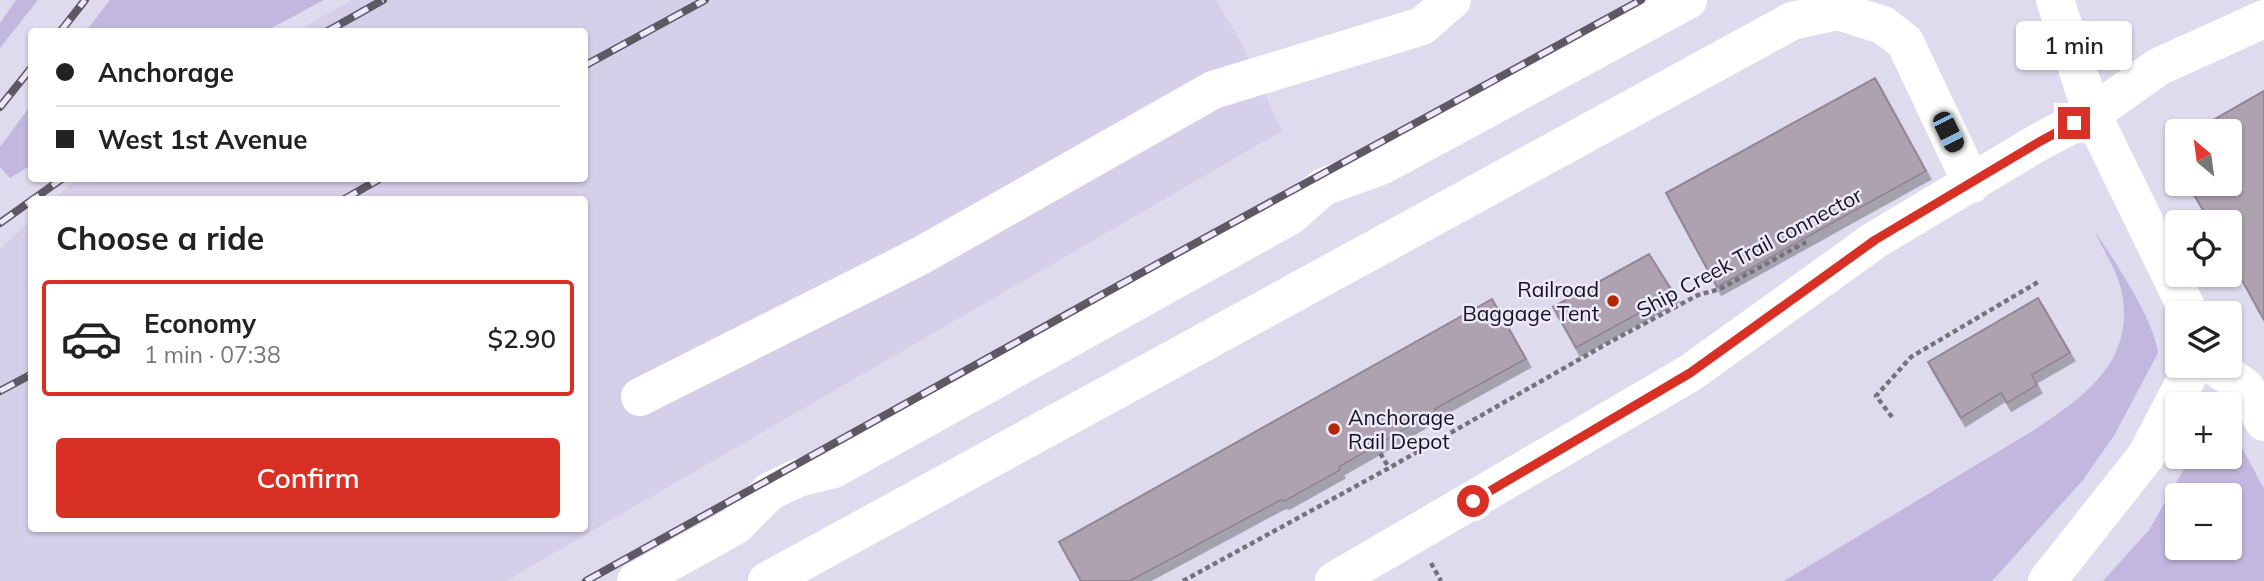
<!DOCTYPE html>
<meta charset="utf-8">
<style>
body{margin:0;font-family:Mulish,sans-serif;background:#f6f6f6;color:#222;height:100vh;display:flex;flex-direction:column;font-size:26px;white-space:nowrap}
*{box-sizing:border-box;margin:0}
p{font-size:23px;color:#767676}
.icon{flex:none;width:38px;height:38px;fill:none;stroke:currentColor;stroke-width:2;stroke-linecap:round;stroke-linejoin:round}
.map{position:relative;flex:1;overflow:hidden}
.side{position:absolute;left:28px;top:196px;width:560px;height:336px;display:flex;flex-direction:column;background:#fff;border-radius:7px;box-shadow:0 2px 5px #0004}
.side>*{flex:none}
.top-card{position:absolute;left:28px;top:28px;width:560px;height:154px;border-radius:7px;box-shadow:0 2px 5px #0004;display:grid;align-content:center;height:154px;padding:0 28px;background:#fff}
.needle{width:46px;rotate:331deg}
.fabs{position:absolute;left:2165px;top:119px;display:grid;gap:14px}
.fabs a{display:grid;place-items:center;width:77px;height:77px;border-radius:7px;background:#fff;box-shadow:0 2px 5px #0004;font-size:35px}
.end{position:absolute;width:32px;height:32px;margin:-16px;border:9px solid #d93025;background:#fff;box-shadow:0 0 0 4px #fff}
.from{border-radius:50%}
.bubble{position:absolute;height:49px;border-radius:7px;background:#fff;box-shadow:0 2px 5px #0004;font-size:23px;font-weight:600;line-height:49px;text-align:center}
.car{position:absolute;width:21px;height:42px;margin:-21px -10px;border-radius:9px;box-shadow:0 0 5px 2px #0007;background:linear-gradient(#222 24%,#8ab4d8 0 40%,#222 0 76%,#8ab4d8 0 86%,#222 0)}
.top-card b{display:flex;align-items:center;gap:24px;height:66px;font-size:26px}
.top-card b+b{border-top:2px solid #e0e0e0}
.top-card i{width:18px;height:18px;background:#222}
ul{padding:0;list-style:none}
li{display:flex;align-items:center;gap:21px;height:116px;margin:0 14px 10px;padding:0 14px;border:4px solid transparent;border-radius:7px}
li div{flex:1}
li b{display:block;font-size:26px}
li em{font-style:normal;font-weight:600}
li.selected{border-color:#d93025}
li>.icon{width:63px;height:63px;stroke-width:1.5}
h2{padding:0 28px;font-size:32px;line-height:84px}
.button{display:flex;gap:14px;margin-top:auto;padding:14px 28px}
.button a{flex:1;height:80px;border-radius:7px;background:#d93025;color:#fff;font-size:28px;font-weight:600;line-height:80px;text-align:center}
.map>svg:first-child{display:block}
.built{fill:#d5cfe9}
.green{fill:#c2b8df;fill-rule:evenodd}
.building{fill:#aea1b0;stroke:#938694;stroke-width:2;filter:url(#shadow)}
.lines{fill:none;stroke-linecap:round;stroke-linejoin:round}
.path{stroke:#75727e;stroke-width:4.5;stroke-dasharray:5 3.5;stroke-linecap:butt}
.minor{stroke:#fff;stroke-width:38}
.rail-casing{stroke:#5c5964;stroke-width:8}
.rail{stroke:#ede8fb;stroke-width:5;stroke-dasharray:16;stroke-linecap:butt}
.route{stroke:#d93025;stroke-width:9}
.poi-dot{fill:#b32800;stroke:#ede8fb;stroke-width:2.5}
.labels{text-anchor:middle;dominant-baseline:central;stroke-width:5;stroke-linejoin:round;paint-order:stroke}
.street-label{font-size:21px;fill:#141218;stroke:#ede8fb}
.poi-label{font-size:21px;fill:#141218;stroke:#ede8fb;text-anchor:end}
</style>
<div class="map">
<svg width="2264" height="581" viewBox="0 0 2264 581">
<defs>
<filter id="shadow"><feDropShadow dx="4.5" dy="8" stdDeviation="0" flood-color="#0004"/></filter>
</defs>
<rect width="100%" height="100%" fill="#dfdbee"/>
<path class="built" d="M353 0H1216L1240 41 1282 131 506 581H0V249L31 220 32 528H584V200L54 199 77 178H584V32L296 31Z"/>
<path class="green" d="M16 0H38L0 48V23Z
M110 0H324L266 31H86Z
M31 105V165L10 178 0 167V147Z
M2094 230C2113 258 2155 321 2158 353L2115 434 2083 480 1992 581H1784L2034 430C2086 396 2137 359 2121 289 2117 271 2102 248 2094 230Z
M2230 425 2264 489V581H2103L2149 530 2191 457H2230ZM2230 495V548H2177V495Z"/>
<path class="building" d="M1875 78 1926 171 1717 287 1666 193Z
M2264 91V320L2230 258V222H2210L2188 184H2230V131H2194Z
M1649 254 1674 294 1576 348 1553 307Z
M2038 298 2070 353 2032 375 2037 385 2007 403 2001 393 1961 418 1928 362Z
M1492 299 1526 359 1435 409 1436 411 1339 467 1340 470 1285 501 1281 500 1130 581H1081L1059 542Z"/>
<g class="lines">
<path class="path" d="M1892 417 1876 396 1911 357 2038 282
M1376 446 1389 468
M1431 563 1441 581
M1183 581 1389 468 1608 343 1698 295 1720 289 1806 242"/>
<path class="minor" d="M2055 0 2092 114 2189 313
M2214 366 2245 387 2264 422
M640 397 920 256 1213 90 1422 26 1452 0
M636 581 735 526 770 491 798 478 834 469 1290 216 1323 187 1381 166 1688 0
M767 581 1792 21 1838 11 1883 25 1905 42 1972 184
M1334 581 1690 373 1875 240 2039 142 2092 114 2158 67 2264 19
M2047 581 2146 456 2193 366"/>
<g class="rail-casing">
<path id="rail" d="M60 32 85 0
M326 32 383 0
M584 66 705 0
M0 107 32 67
M343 200 381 178
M0 223 63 178
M0 391 32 374
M586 581 1161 262 1641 0"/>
</g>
<use href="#rail" class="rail"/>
</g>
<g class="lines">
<path class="route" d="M1473 501 1690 373 1875 240 2039 142 2074 123"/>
</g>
<g class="poi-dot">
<circle cx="1613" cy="301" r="7"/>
<circle cx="1334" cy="429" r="7"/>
</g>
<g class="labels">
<g class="street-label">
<text transform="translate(1749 252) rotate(-28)">Ship Creek Trail connector</text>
</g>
<g class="poi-label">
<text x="1599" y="289">Railroad<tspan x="1599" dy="24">Baggage Tent</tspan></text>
<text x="1348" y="417" text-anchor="start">Anchorage<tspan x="1348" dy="24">Rail Depot</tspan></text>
</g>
</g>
</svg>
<div class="fabs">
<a><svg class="needle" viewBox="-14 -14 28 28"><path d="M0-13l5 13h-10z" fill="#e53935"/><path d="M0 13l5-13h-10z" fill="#767676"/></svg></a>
<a><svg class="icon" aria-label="locate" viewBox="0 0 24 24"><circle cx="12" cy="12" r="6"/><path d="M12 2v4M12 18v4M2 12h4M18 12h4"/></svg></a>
<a><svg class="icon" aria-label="layers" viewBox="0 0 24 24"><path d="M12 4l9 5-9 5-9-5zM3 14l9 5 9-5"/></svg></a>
<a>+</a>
<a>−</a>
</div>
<i class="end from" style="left:1473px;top:501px"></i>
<i class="end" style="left:2074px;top:123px"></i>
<div class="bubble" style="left:2016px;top:21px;width:116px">1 min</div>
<i class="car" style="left:1948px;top:132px;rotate:154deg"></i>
<div class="top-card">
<b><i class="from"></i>Anchorage</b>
<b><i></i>West 1st Avenue</b>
</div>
<section class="side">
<h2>Choose a ride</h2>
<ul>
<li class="selected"><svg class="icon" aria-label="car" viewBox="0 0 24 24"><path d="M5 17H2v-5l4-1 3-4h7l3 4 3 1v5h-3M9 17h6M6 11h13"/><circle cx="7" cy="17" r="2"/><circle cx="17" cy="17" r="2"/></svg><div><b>Economy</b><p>1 min · 07:38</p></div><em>$2.90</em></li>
</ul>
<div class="button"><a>Confirm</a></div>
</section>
</div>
